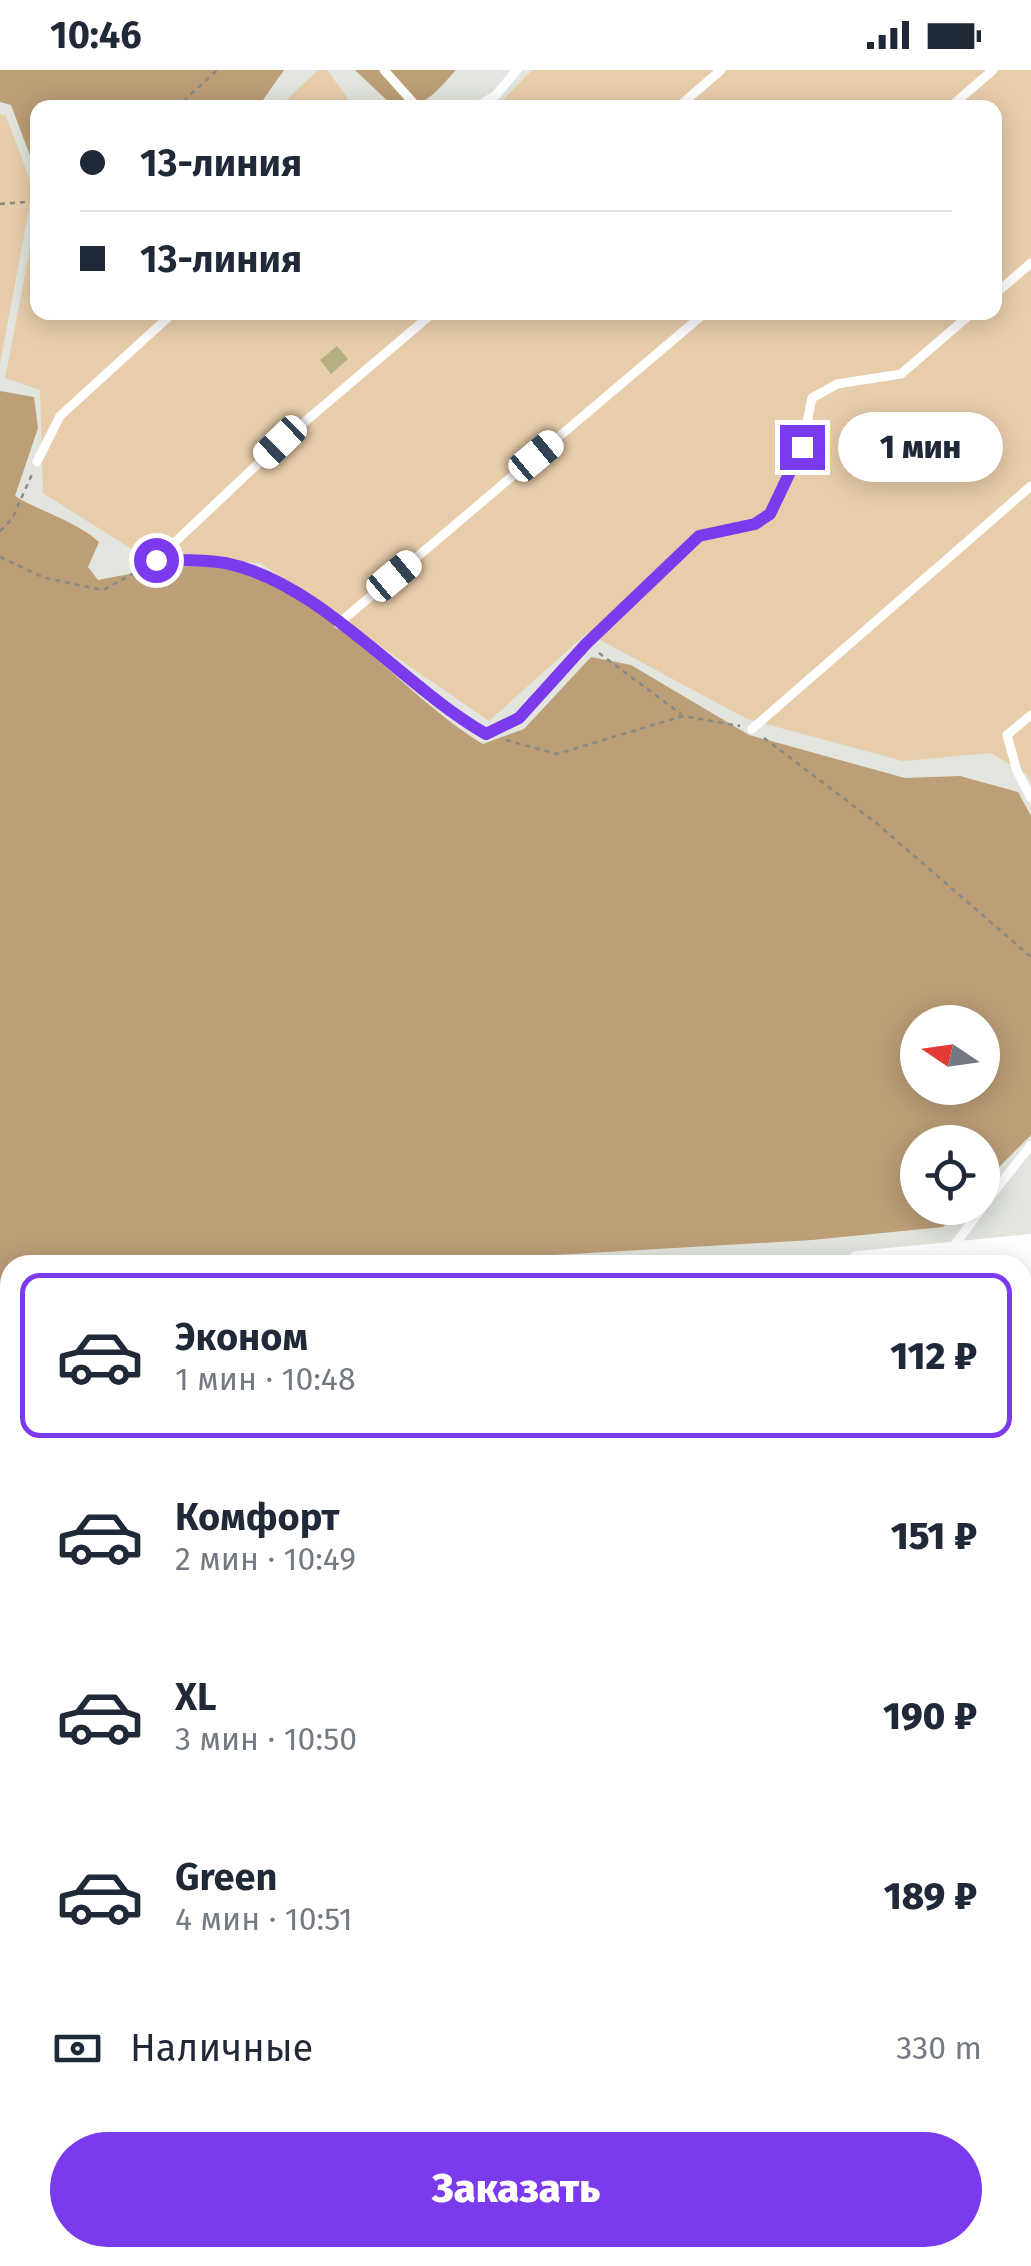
<!DOCTYPE html>
<html lang="ru">
<meta charset="utf-8">
<style>
body{margin:0;font-family:"Fira Sans",sans-serif;background:#f2f2f3;color:#1f2937;height:100vh;display:flex;flex-direction:column;font-size:38px;white-space:nowrap}
*{box-sizing:border-box;margin:0}
p{font-size:32px;color:#747a83}
.icon{flex:none;width:55px;height:55px;fill:none;stroke:currentColor;stroke-width:2;stroke-linecap:round;stroke-linejoin:round}
.map{position:relative;flex:1;overflow:hidden}
.drawer{position:absolute;left:0px;top:1185px;width:1032px;height:1012px;display:flex;flex-direction:column;background:#fff;border-radius:30px 30px 0 0;box-shadow:0 5px 25px #0003}
.drawer>*{flex:none}
.banner{position:absolute;left:30px;top:30px;width:972px;height:220px;border-radius:20px;box-shadow:0 5px 25px #0003;display:grid;align-content:center;height:220px;padding:0 50px;background:#fff}
.needle{width:65px;rotate:283deg}
.buttons{position:absolute;left:900px;top:935px;display:grid;gap:20px}
.buttons a{display:grid;place-items:center;width:100px;height:100px;border-radius:50%;background:#fff;box-shadow:0 5px 25px #0003;font-size:50px}
.end{position:absolute;width:45px;height:45px;margin:-22px;border:12px solid #7c3aed;background:#fff;box-shadow:0 0 0 5px #fff}
.from{border-radius:50%}
.bubble{position:absolute;height:70px;border-radius:35px;background:#fff;box-shadow:0 5px 25px #0003;font-size:32px;font-weight:800;line-height:70px;text-align:center}
.car{position:absolute;width:30px;height:60px;margin:-30px -15px;border-radius:12px;box-shadow:0 0 8px 2px #0007;background:linear-gradient(#fff 24%,#345 0 40%,#fff 0 76%,#345 0 86%,#fff 0)}
.banner b{display:flex;align-items:center;gap:35px;height:95px;font-size:38px}
.banner b+b{border-top:2px solid #e0e1e3}
.banner i{width:25px;height:25px;background:#1f2937}
ul{padding:18px 0 0;list-style:none}
li{display:flex;align-items:center;gap:30px;height:165px;margin:0 20px 15px;padding:0 30px;border:5px solid transparent;border-radius:20px}
li div{flex:1}
li b{display:block;font-size:38px}
li em{font-style:normal;font-weight:800}
li.on{border-color:#7c3aed}
li>.icon{width:90px;height:90px;stroke-width:1.5}
.pay{display:flex;align-items:center;gap:25px;height:110px;padding:0 50px;font-size:38px}
.pay p{margin-inline-start:auto}
.button{display:flex;gap:20px;margin-top:auto;padding:20px 50px}
.button a{flex:1;height:115px;border-radius:60px;background:#7c3aed;color:#fff;font-size:40px;font-weight:800;line-height:115px;text-align:center}
.status{display:flex;justify-content:space-between;align-items:center;height:70px;padding:0 50px;background:#fff;direction:ltr}
.status svg{height:28px;fill:currentColor}
.map>svg:first-child{display:block}
.green{fill:#e8cdaa}
.forest{fill:#bc9e77;fill-rule:evenodd}
.building{fill:#b4af80}
.lines{fill:none;stroke-linecap:round;stroke-linejoin:round}
.path{stroke:#878a85;stroke-width:2.5;stroke-dasharray:5 5;stroke-linecap:butt}
.lane{stroke:#fff;stroke-width:9}
.primary{stroke:#fff;stroke-width:28}
.route{stroke:#7c3aed;stroke-width:12}
</style>
<div class="status"><b>10:46</b><svg viewBox="0 0 49 12"><path d="M0 12V9h3v3zM5 12V6h3v6zM10 12V3h3v9zM15 12V0h3v12zM26 1h20v11H26zM47 4h2v5h-2z"/></svg></div>
<div class="map">
<svg width="1031" height="2196" viewBox="0 0 1031 2196">
<rect width="100%" height="100%" fill="#e1e5de"/>
<path class="green" d="M318 0H327L354 37H279Z
M532 0H1031V713L1027 705 991 683 903 691 747 649 587 563 489 651 260 493 136 482 43 423 40 320 5 308 37 143 38 242H995V38L496 37Z
M0 44 6 46 33 118 0 294Z"/>
<path class="forest" d="M0 0H284L258 37 38 38 37 104 11 35 0 32Z
M355 0H456C436 22 426 38 394 37Z
M0 321 34 327 38 358 15 426C43 443 74 450 99 472L88 497 98 510C137 503 178 492 219 498 317 510 400 625 483 674L524 659 591 587 631 595 749 665 905 708 960 706 1018 722 1031 746V1065L983 1113 982 1072H918V1138H961L943 1157 812 1170 381 1195H10V1226H0ZM918 952H982V1018H918Z
M1031 1254V1316L1023 1318V1259Z
M10 1316V1636L0 1639V1317Z
M1031 1331V2196H0V1662L10 1659V2188H1022V1333Z"/>
<path class="building" d="M337 276 348 289 331 304 320 290Z"/>
<g class="lines">
<path class="path" d="M176 38 217 0
M0 134 38 131
M0 461 12 449 33 402
M0 487 45 508 103 520 147 496
M599 583 681 644
M764 668 875 752 1031 887
M506 670 557 684 683 646 740 656
M0 1237H10
M0 1527 10 1525
M1022 2172 1031 2174
M300 2196 310 2188"/>
<path class="lane" d="M384 0 418 38
M474 38 496 25 517 0
M677 38 721 0
M949 38 993 0
M995 224 1031 193
M37 392 60 346 174 242
M156 490C179 490 203 489 225 493 320 513 402 616 485 664L519 648 586 574 699 467 755 454 770 443 802 377 812 328 837 314 901 304 973 242
M156 490 281 372 434 242
M338 554 706 242
M1031 645 1007 665 1017 701 1031 728
M752 659 1031 416
M982 1137 1031 1075
M950 1181 982 1138
M120 2188 121 2196"/>
<path class="primary" d="M859 1195 1031 1178
M1022 1203 1031 1202
M0 1262H10
M0 1287 10 1286"/>
</g>
<g class="lines">
<path class="route" d="M156 490C179 490 203 489 225 493 320 512 402 616 486 664L519 648 586 574 699 466 755 454 770 444 802 377"/>
</g>
</svg>
<div class="buttons">
<a><svg class="needle" viewBox="-14 -14 28 28"><path d="M0-13l5 13h-10z" fill="#e53935"/><path d="M0 13l5-13h-10z" fill="#747a83"/></svg></a>
<a><svg class="icon" aria-label="locate" viewBox="0 0 24 24"><circle cx="12" cy="12" r="6"/><path d="M12 2v4M12 18v4M2 12h4M18 12h4"/></svg></a>
</div>
<i class="end from" style="left:156px;top:490px"></i>
<i class="end" style="left:802px;top:377px"></i>
<div class="bubble" style="left:838px;top:342px;width:165px">1 мин</div>
<i class="car" style="left:280px;top:372px;rotate:226deg"></i>
<i class="car" style="left:536px;top:386px;rotate:50deg"></i>
<i class="car" style="left:394px;top:506px;rotate:50deg"></i>
<div class="banner">
<b><i class="from"></i>13-линия</b>
<b><i></i>13-линия</b>
</div>
<section class="drawer">
<ul>
<li class="on"><svg class="icon" aria-label="car" viewBox="0 0 24 24"><path d="M5 17H2v-5l4-1 3-4h7l3 4 3 1v5h-3M9 17h6M6 11h13"/><circle cx="7" cy="17" r="2"/><circle cx="17" cy="17" r="2"/></svg><div><b>Эконом</b><p>1 мин · 10:48</p></div><em>112 ₽</em></li>
<li><svg class="icon" aria-label="car" viewBox="0 0 24 24"><path d="M5 17H2v-5l4-1 3-4h7l3 4 3 1v5h-3M9 17h6M6 11h13"/><circle cx="7" cy="17" r="2"/><circle cx="17" cy="17" r="2"/></svg><div><b>Комфорт</b><p>2 мин · 10:49</p></div><em>151 ₽</em></li>
<li><svg class="icon" aria-label="car" viewBox="0 0 24 24"><path d="M5 17H2v-5l4-1 3-4h7l3 4 3 1v5h-3M9 17h6M6 11h13"/><circle cx="7" cy="17" r="2"/><circle cx="17" cy="17" r="2"/></svg><div><b>XL</b><p>3 мин · 10:50</p></div><em>190 ₽</em></li>
<li><svg class="icon" aria-label="car" viewBox="0 0 24 24"><path d="M5 17H2v-5l4-1 3-4h7l3 4 3 1v5h-3M9 17h6M6 11h13"/><circle cx="7" cy="17" r="2"/><circle cx="17" cy="17" r="2"/></svg><div><b>Green</b><p>4 мин · 10:51</p></div><em>189 ₽</em></li>
</ul>
<div class="pay"><svg class="icon" aria-label="cash" viewBox="0 0 24 24"><path d="M3 7h18v10H3z"/><circle cx="12" cy="12" r="2"/></svg>Наличные<p>330 m</p></div>
<div class="button"><a>Заказать</a></div>
</section>
</div>
